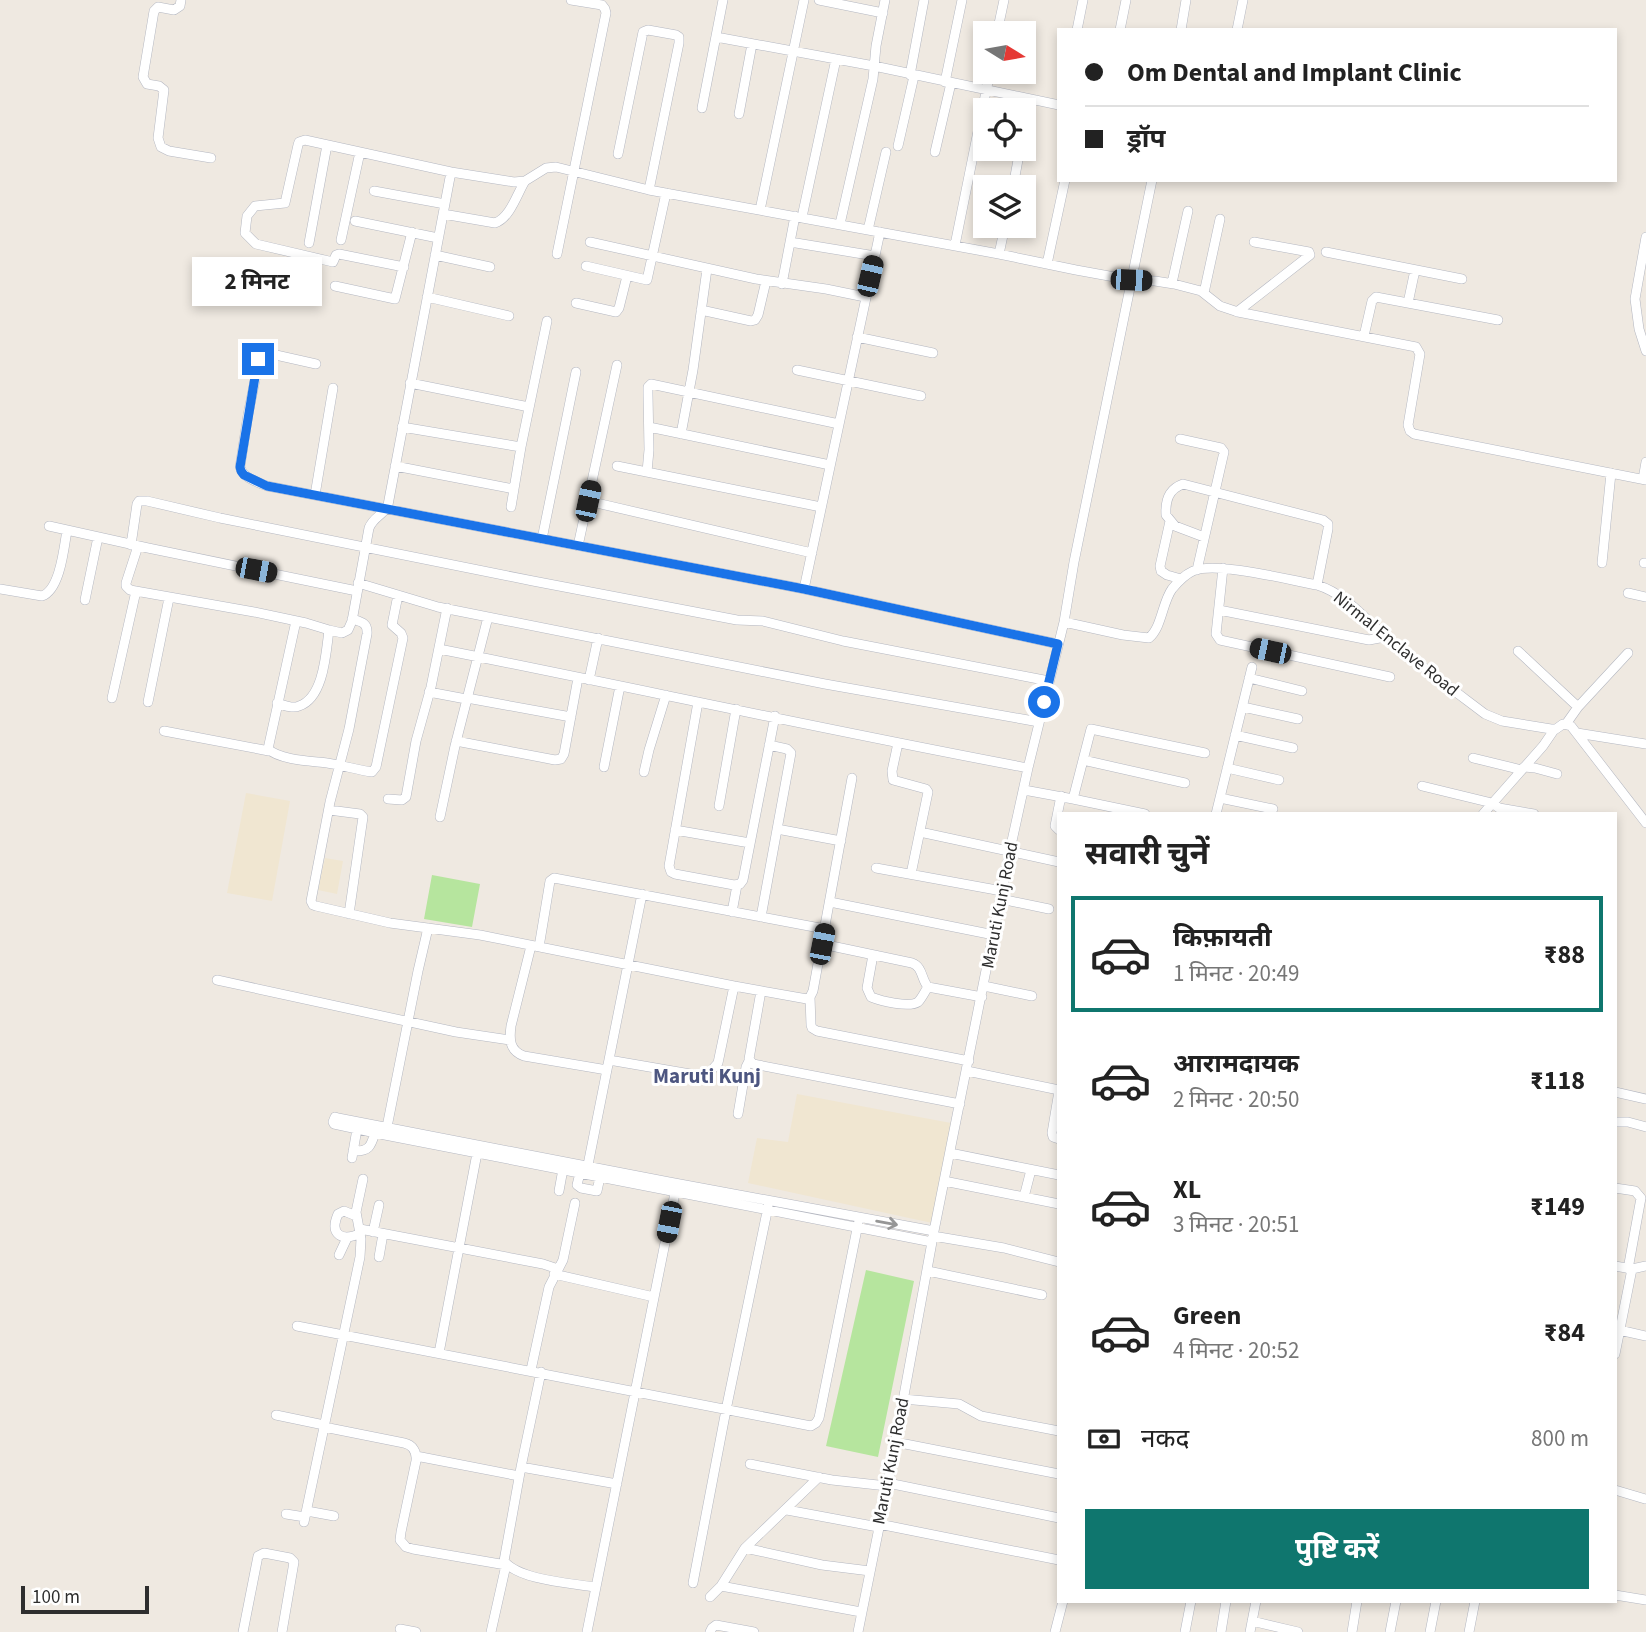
<!DOCTYPE html>
<html lang="hi">
<meta charset="utf-8">
<style>
body{margin:0;font-family:"Source Sans 3","Noto Sans Devanagari",sans-serif;background:#f2f2f2;color:#222;height:100vh;display:flex;flex-direction:column;font-size:26px;white-space:nowrap}
*{box-sizing:border-box;margin:0}
p{font-size:23px;color:#767676}
.icon{flex:none;width:38px;height:38px;fill:none;stroke:currentColor;stroke-width:2;stroke-linecap:round;stroke-linejoin:round}
.map{position:relative;flex:1;overflow:hidden}
.details{position:absolute;left:1057px;top:812px;width:560px;height:791px;display:flex;flex-direction:column;background:#fff;border-radius:0px;box-shadow:0 4px 10px #0003}
.details>*{flex:none}
.guide{position:absolute;left:1057px;top:28px;width:560px;height:154px;border-radius:0px;box-shadow:0 4px 10px #0003;display:grid;align-content:center;height:154px;padding:0 28px;background:#fff}
.needle{width:46px;rotate:101deg}
.tools{position:absolute;left:973px;top:21px;display:grid;gap:14px}
.tools a{display:grid;place-items:center;width:63px;height:63px;border-radius:0px;background:#fff;box-shadow:0 4px 10px #0003;font-size:35px}
.scale{position:absolute;left:21px;bottom:18px;width:128px;box-sizing:border-box;padding-left:7px;border:4px solid #2e2e2e;border-top:0;font-size:19px;line-height:24px;white-space:nowrap;color:#2e2e2e;-webkit-text-stroke:5px #fff;paint-order:stroke}
.end{position:absolute;width:32px;height:32px;margin:-16px;border:9px solid #1a73e8;background:#fff;box-shadow:0 0 0 4px #fff}
.from{border-radius:50%}
.bubble{position:absolute;height:49px;border-radius:0px;background:#fff;box-shadow:0 4px 10px #0003;font-size:23px;font-weight:700;line-height:49px;text-align:center}
.car{position:absolute;width:21px;height:42px;margin:-21px -10px;border-radius:9px;box-shadow:0 0 5px 2px #0007;background:linear-gradient(#222 24%,#8ab4d8 0 40%,#222 0 76%,#8ab4d8 0 86%,#222 0)}
.guide b{display:flex;align-items:center;gap:24px;height:66px;font-size:26px}
.guide b+b{border-top:2px solid #e0e0e0}
.guide i{width:18px;height:18px;background:#222}
ul{padding:0;list-style:none}
li{display:flex;align-items:center;gap:21px;height:116px;margin:0 14px 10px;padding:0 14px;border:4px solid transparent;border-radius:0px}
li div{flex:1}
li b{display:block;font-size:26px}
li em{font-style:normal;font-weight:700}
li.current{border-color:#0f766e}
li>.icon{width:63px;height:63px;stroke-width:1.5}
h2{padding:0 28px;font-size:32px;line-height:84px}
.pay{display:flex;align-items:center;gap:18px;height:77px;padding:0 28px;font-size:26px}
.pay p{margin-inline-start:auto}
.action{display:flex;gap:14px;margin-top:auto;padding:14px 28px}
.action a{flex:1;height:80px;border-radius:0px;background:#0f766e;color:#fff;font-size:28px;font-weight:700;line-height:80px;text-align:center}
.map>svg:first-child{display:block}
.education{fill:#f0e6d1}
.green{fill:#b6e59e}
.lines{fill:none;stroke-linecap:round;stroke-linejoin:round}
.minor-casing{stroke:#b4b7c1;stroke-width:10}
.minor{stroke:#fff;stroke-width:9}
.oneway{stroke:#969696}
.route{stroke:#1a73e8;stroke-width:9}
.labels{text-anchor:middle;dominant-baseline:central;stroke-width:6;stroke-linejoin:round;paint-order:stroke}
.street-label{font-size:18px;fill:#2e2e2e;stroke:#fff}
.quarter-label{font-size:21px;font-weight:bold;fill:#4d5680;stroke:#fff}
</style>
<div class="map">
<svg width="1646" height="1632" viewBox="0 0 1646 1632">
<rect width="100%" height="100%" fill="#efe9e1"/>
<path class="education" d="M246 793 290 801 272 901 227 893Z
M325 858 343 861 337 894 318 890Z
M797 1094 951 1123 932 1223 748 1183 757 1138 788 1142Z"/>
<path class="green" d="M432 875 480 884 472 927 424 919Z
M866 1270 914 1281 878 1457 826 1446Z"/>
<g class="lines">
<g class="minor-casing">
<path id="minor" d="M181 0 180 6 174 10 158 7 154 11 143 77 147 84 159 86 164 90 158 138 161 147 169 151 211 158
M819 0 883 13
M1077 30 1083 0
M1120 30 1126 0
M1181 30 1186 0
M1237 30 1243 0
M997 33 1004 0
M716 37 874 66 1059 105
M910 75 924 0
M945 82 962 0
M702 108 723 0
M739 114 752 44
M1024 132 1030 99
M898 146 914 76
M935 152 951 83
M618 154 643 32 648 30 676 35 679 37V43L649 190
M1013 187 1020 149
M374 191 445 204
M760 210 804 0
M443 214 495 223C510 218 517 194 525 181
M802 217 836 59
M355 221 438 238
M840 224 873 79 876 46 885 0
M868 230 886 152
M1646 237 1635 299 1639 329 1646 351
M341 240 360 152
M590 242 756 279 826 289 865 297
M790 242 875 256
M309 243 327 145
M955 245 990 72
M1326 252 1462 279
M557 254 606 13 605 9 602 5 571 0
M999 254 1005 226
M435 255 490 267
M1047 264 1065 180
M586 266 647 280 666 193
M404 267 339 254 336 255 333 262 256 244 245 233 247 216 255 206 285 203 298 145 299 142 305 140 451 172 514 182 525 181 546 168 556 167 649 190 999 254 1076 270 1131 280 1155 281 1174 284 1201 291 1220 306 1238 312 1416 347 1420 354 1408 425 1410 431 1414 434 1646 480
M1172 283 1188 211
M782 284 795 216
M335 286 395 299 412 232
M1204 293 1220 219
M427 297 509 316
M576 303 616 312 619 308 627 276
M1408 303 1415 270
M701 310 751 321 755 320 758 315 766 281
M1237 312 1310 255 1309 252 1254 242
M1364 336 1372 301 1376 297 1498 320
M857 337 933 353
M316 364 267 353H262L260 355 248 415 240 467C243 478 257 482 267 486L804 589 1058 644
M797 370 921 396
M410 383 529 407
M402 427 521 447 547 321
M649 427 830 465
M681 434 693 370 707 269
M1180 439 1221 448 1224 452 1197 570
M395 466 514 489
M617 466 821 507
M647 472 649 450 648 394V387L651 384 839 424
M1643 479 1646 462
M315 495 333 388
M588 501 812 553
M511 507 521 447
M1170 521 1160 566 1161 571 1167 575 1181 579
M49 526 148 548 357 591
M1204 537 1175 526 1166 515C1165 500 1169 489 1183 484L1323 520 1328 524V529L1317 585
M542 539 576 372
M131 545 137 504 139 501H147L220 518 533 581 737 620 763 621 843 641 1049 681
M138 546 126 583V586L130 590 254 612 306 623 329 630 342 633 348 630 352 621 369 528C374 516 383 516 388 505L451 172
M578 546 617 365
M1602 563 1611 473
M1644 563H1646
M1223 568 1216 634 1220 640 1390 677
M358 583 438 607 825 684 1039 722
M0 589 42 596C60 590 64 548 67 530
M804 589 880 232
M1628 593 1646 597
M85 600 98 537
M1219 610 1369 640 1385 637
M352 619C362 622 368 623 367 634L349 729 330 802 311 901 313 905 316 906 390 923 480 935 734 986 807 999 810 997 813 991 852 778
M296 621 268 749C280 760 311 761 327 763 342 765 357 770 372 772L376 767 403 638 401 633 392 625 398 595
M1064 622 1123 635 1149 638C1162 627 1162 603 1172 589 1178 582 1184 575 1193 571 1216 561 1289 580 1317 585 1346 594 1364 618 1386 637 1418 664 1452 689 1485 714L1502 721 1551 729H1556L1563 724 1571 726 1646 823
M439 649C635 688 831 731 1028 768
M1518 651 1578 707
M1249 678 1302 691
M589 680 598 638
M429 692 466 699
M112 698 136 591
M467 698 571 717
M148 702 169 598
M698 702 669 866 671 872 675 874 734 885 740 884 743 880 775 716
M277 703C283 705 293 709 299 706 324 698 326 652 329 630
M1243 707 1298 719
M1566 724 1578 707 1628 653
M164 731 269 751
M1577 733 1646 744
M1235 735 1293 748
M456 741 555 760 561 759 564 754 578 678
M898 743 892 771 893 780 926 789 928 792 911 874
M1473 758 1522 770
M1083 760 1185 783
M604 767 620 686
M1524 767 1535 768 1557 774
M1227 768 1279 780
M644 772 649 750 666 695
M1422 786 1492 803 1499 808 1534 814
M1024 790 1073 799 1145 814
M1220 798 1273 809
M388 799 402 800 406 797 416 741 431 687 447 608
M1073 799 1091 729 1205 753
M719 806 736 709
M329 810 360 814 363 817 349 914
M1216 814 1252 667
M1483 814 1543 746 1554 730
M440 817 455 746 488 617
M777 829 841 841
M675 830 750 843
M1059 830 1055 826 1061 796
M920 832 1059 862
M876 868 1002 891
M1001 899 1049 909
M830 902 994 935
M732 912 737 885
M761 917 791 753 787 749 769 745
M822 944 912 963C923 967 921 979 928 987L982 997
M531 946 511 1026C509 1040 510 1051 524 1056L607 1070
M539 947 550 881 554 878 825 929
M873 955 867 988 871 997C881 1001 909 1008 918 1002 922 998 925 991 928 987
M217 980 456 1032 510 1040
M984 986 1032 996
M761 991 749 1059 753 1064 960 1104
M810 997 811 1025 812 1028 817 1031 969 1061
M609 1060 696 1075 709 1073 718 1063 734 986
M967 1071 1059 1090
M1059 1091 1052 1133 1053 1137 1059 1139
M1615 1092 1646 1099
M738 1114 746 1067 749 1061
M1615 1122H1628L1646 1127
M386 1132 418 971 428 928
M353 1151C369 1152 371 1146 375 1133
M950 1153 1059 1175
M352 1158 357 1129
M587 1170 642 894
M580 1173 577 1185 581 1188 597 1191 600 1177
M944 1181 1059 1204
M1615 1188 1635 1191 1641 1198 1628 1269
M559 1191 563 1169
M1024 1197 1031 1170
M356 1216 344 1211 338 1214C329 1235 342 1242 361 1233
M360 1229 543 1264 558 1269
M373 1232 379 1205
M933 1236 1004 1248 1059 1262
M932 1242 385 1135 334 1124 333 1122 335 1117 338 1118 669 1182 934 1231
M339 1255 347 1238
M379 1257 383 1234
M1615 1266 1632 1269 1646 1266
M928 1271 1042 1295
M554 1274 654 1297
M297 1326 811 1426 816 1423 819 1418 858 1224
M1619 1330 1646 1336
M439 1353 478 1148
M1615 1354 1632 1269
M531 1370 549 1287 563 1260 575 1203
M541 1372 521 1467 504 1561C519 1580 570 1583 594 1587
M903 1399 959 1404 981 1416 1059 1431
M276 1415 324 1425
M324 1427 404 1443C413 1445 417 1452 416 1461L401 1532 400 1540 406 1547 413 1549 506 1565 491 1632
M895 1442 1059 1474
M416 1456 519 1476
M750 1464 832 1480 887 1486
M521 1467 617 1484
M888 1483 1059 1518
M1615 1490 1645 1499
M787 1510 878 1527
M307 1511 334 1516
M286 1514 305 1517
M304 1522 360 1257 361 1239 356 1212 363 1179
M879 1524 1059 1560
M745 1548 822 1565 870 1571
M693 1583 726 1410 768 1207
M721 1586 861 1612
M1615 1595 1646 1600
M710 1597 721 1586 745 1548 819 1477
M1252 1621 1298 1632
M400 1629 416 1632
M243 1632 258 1556 264 1553 290 1558 294 1562 282 1632
M587 1632 676 1188
M710 1632 712 1628 716 1625 754 1632
M858 1632 888 1483 934 1231 1010 850 1028 768 1064 622 1074 562 1152 180
M1055 1632 1063 1601
M1185 1632 1191 1601
M1221 1632 1226 1601
M1250 1632 1256 1601
M1352 1632 1357 1601
M1390 1632 1396 1601
M1430 1632 1436 1601
M1469 1632 1475 1601"/>
</g>
<use href="#minor" class="minor"/>
</g>
<defs><path id="oneway-shaft" d="M-6 0H5M1.5-3L5.5 0L1.5 3" fill="none" stroke-width="1.6" stroke-linecap="round" stroke-linejoin="round" transform="scale(1.75)"/></defs>
<use class="oneway" href="#oneway-shaft" transform="translate(887 1223) rotate(10)"/>
<g class="lines">
<path class="route" d="M258 359 240 467 241 471 244 475 267 486 804 589 1058 644 1044 702"/>
</g>
<g class="labels">
<g class="street-label">
<text transform="translate(1396 644) rotate(39)">Nirmal Enclave Road</text>
<text transform="translate(1000 905) rotate(-79)">Maruti Kunj Road</text>
<text transform="translate(891 1461) rotate(-79)">Maruti Kunj Road</text>
</g>
<g class="quarter-label">
<text x="707" y="1076">Maruti Kunj</text>
</g>
</g>
</svg>
<div class="tools">
<a><svg class="needle" viewBox="-14 -14 28 28"><path d="M0-13l5 13h-10z" fill="#e53935"/><path d="M0 13l5-13h-10z" fill="#767676"/></svg></a>
<a><svg class="icon" aria-label="locate" viewBox="0 0 24 24"><circle cx="12" cy="12" r="6"/><path d="M12 2v4M12 18v4M2 12h4M18 12h4"/></svg></a>
<a><svg class="icon" aria-label="layers" viewBox="0 0 24 24"><path d="M12 4l9 5-9 5-9-5zM3 14l9 5 9-5"/></svg></a>
</div>
<div class="scale">100 m</div>
<i class="end from" style="left:1044px;top:702px"></i>
<i class="end" style="left:258px;top:359px"></i>
<div class="bubble" style="left:192px;top:257px;width:130px">2 मिनट</div>
<i class="car" style="left:870px;top:276px;rotate:13deg"></i>
<i class="car" style="left:1131px;top:280px;rotate:92deg"></i>
<i class="car" style="left:588px;top:501px;rotate:12deg"></i>
<i class="car" style="left:256px;top:570px;rotate:101deg"></i>
<i class="car" style="left:1270px;top:651px;rotate:282deg"></i>
<i class="car" style="left:822px;top:944px;rotate:11deg"></i>
<i class="car" style="left:669px;top:1222px;rotate:191deg"></i>
<div class="guide">
<b><i class="from"></i>Om Dental and Implant Clinic</b>
<b><i></i>ड्रॉप</b>
</div>
<section class="details">
<h2>सवारी चुनें</h2>
<ul>
<li class="current"><svg class="icon" aria-label="car" viewBox="0 0 24 24"><path d="M5 17H2v-5l4-1 3-4h7l3 4 3 1v5h-3M9 17h6M6 11h13"/><circle cx="7" cy="17" r="2"/><circle cx="17" cy="17" r="2"/></svg><div><b>किफ़ायती</b><p>1 मिनट · 20:49</p></div><em>₹88</em></li>
<li><svg class="icon" aria-label="car" viewBox="0 0 24 24"><path d="M5 17H2v-5l4-1 3-4h7l3 4 3 1v5h-3M9 17h6M6 11h13"/><circle cx="7" cy="17" r="2"/><circle cx="17" cy="17" r="2"/></svg><div><b>आरामदायक</b><p>2 मिनट · 20:50</p></div><em>₹118</em></li>
<li><svg class="icon" aria-label="car" viewBox="0 0 24 24"><path d="M5 17H2v-5l4-1 3-4h7l3 4 3 1v5h-3M9 17h6M6 11h13"/><circle cx="7" cy="17" r="2"/><circle cx="17" cy="17" r="2"/></svg><div><b>XL</b><p>3 मिनट · 20:51</p></div><em>₹149</em></li>
<li><svg class="icon" aria-label="car" viewBox="0 0 24 24"><path d="M5 17H2v-5l4-1 3-4h7l3 4 3 1v5h-3M9 17h6M6 11h13"/><circle cx="7" cy="17" r="2"/><circle cx="17" cy="17" r="2"/></svg><div><b>Green</b><p>4 मिनट · 20:52</p></div><em>₹84</em></li>
</ul>
<div class="pay"><svg class="icon" aria-label="cash" viewBox="0 0 24 24"><path d="M3 7h18v10H3z"/><circle cx="12" cy="12" r="2"/></svg>नकद<p>800 m</p></div>
<div class="action"><a>पुष्टि करें</a></div>
</section>
</div>
